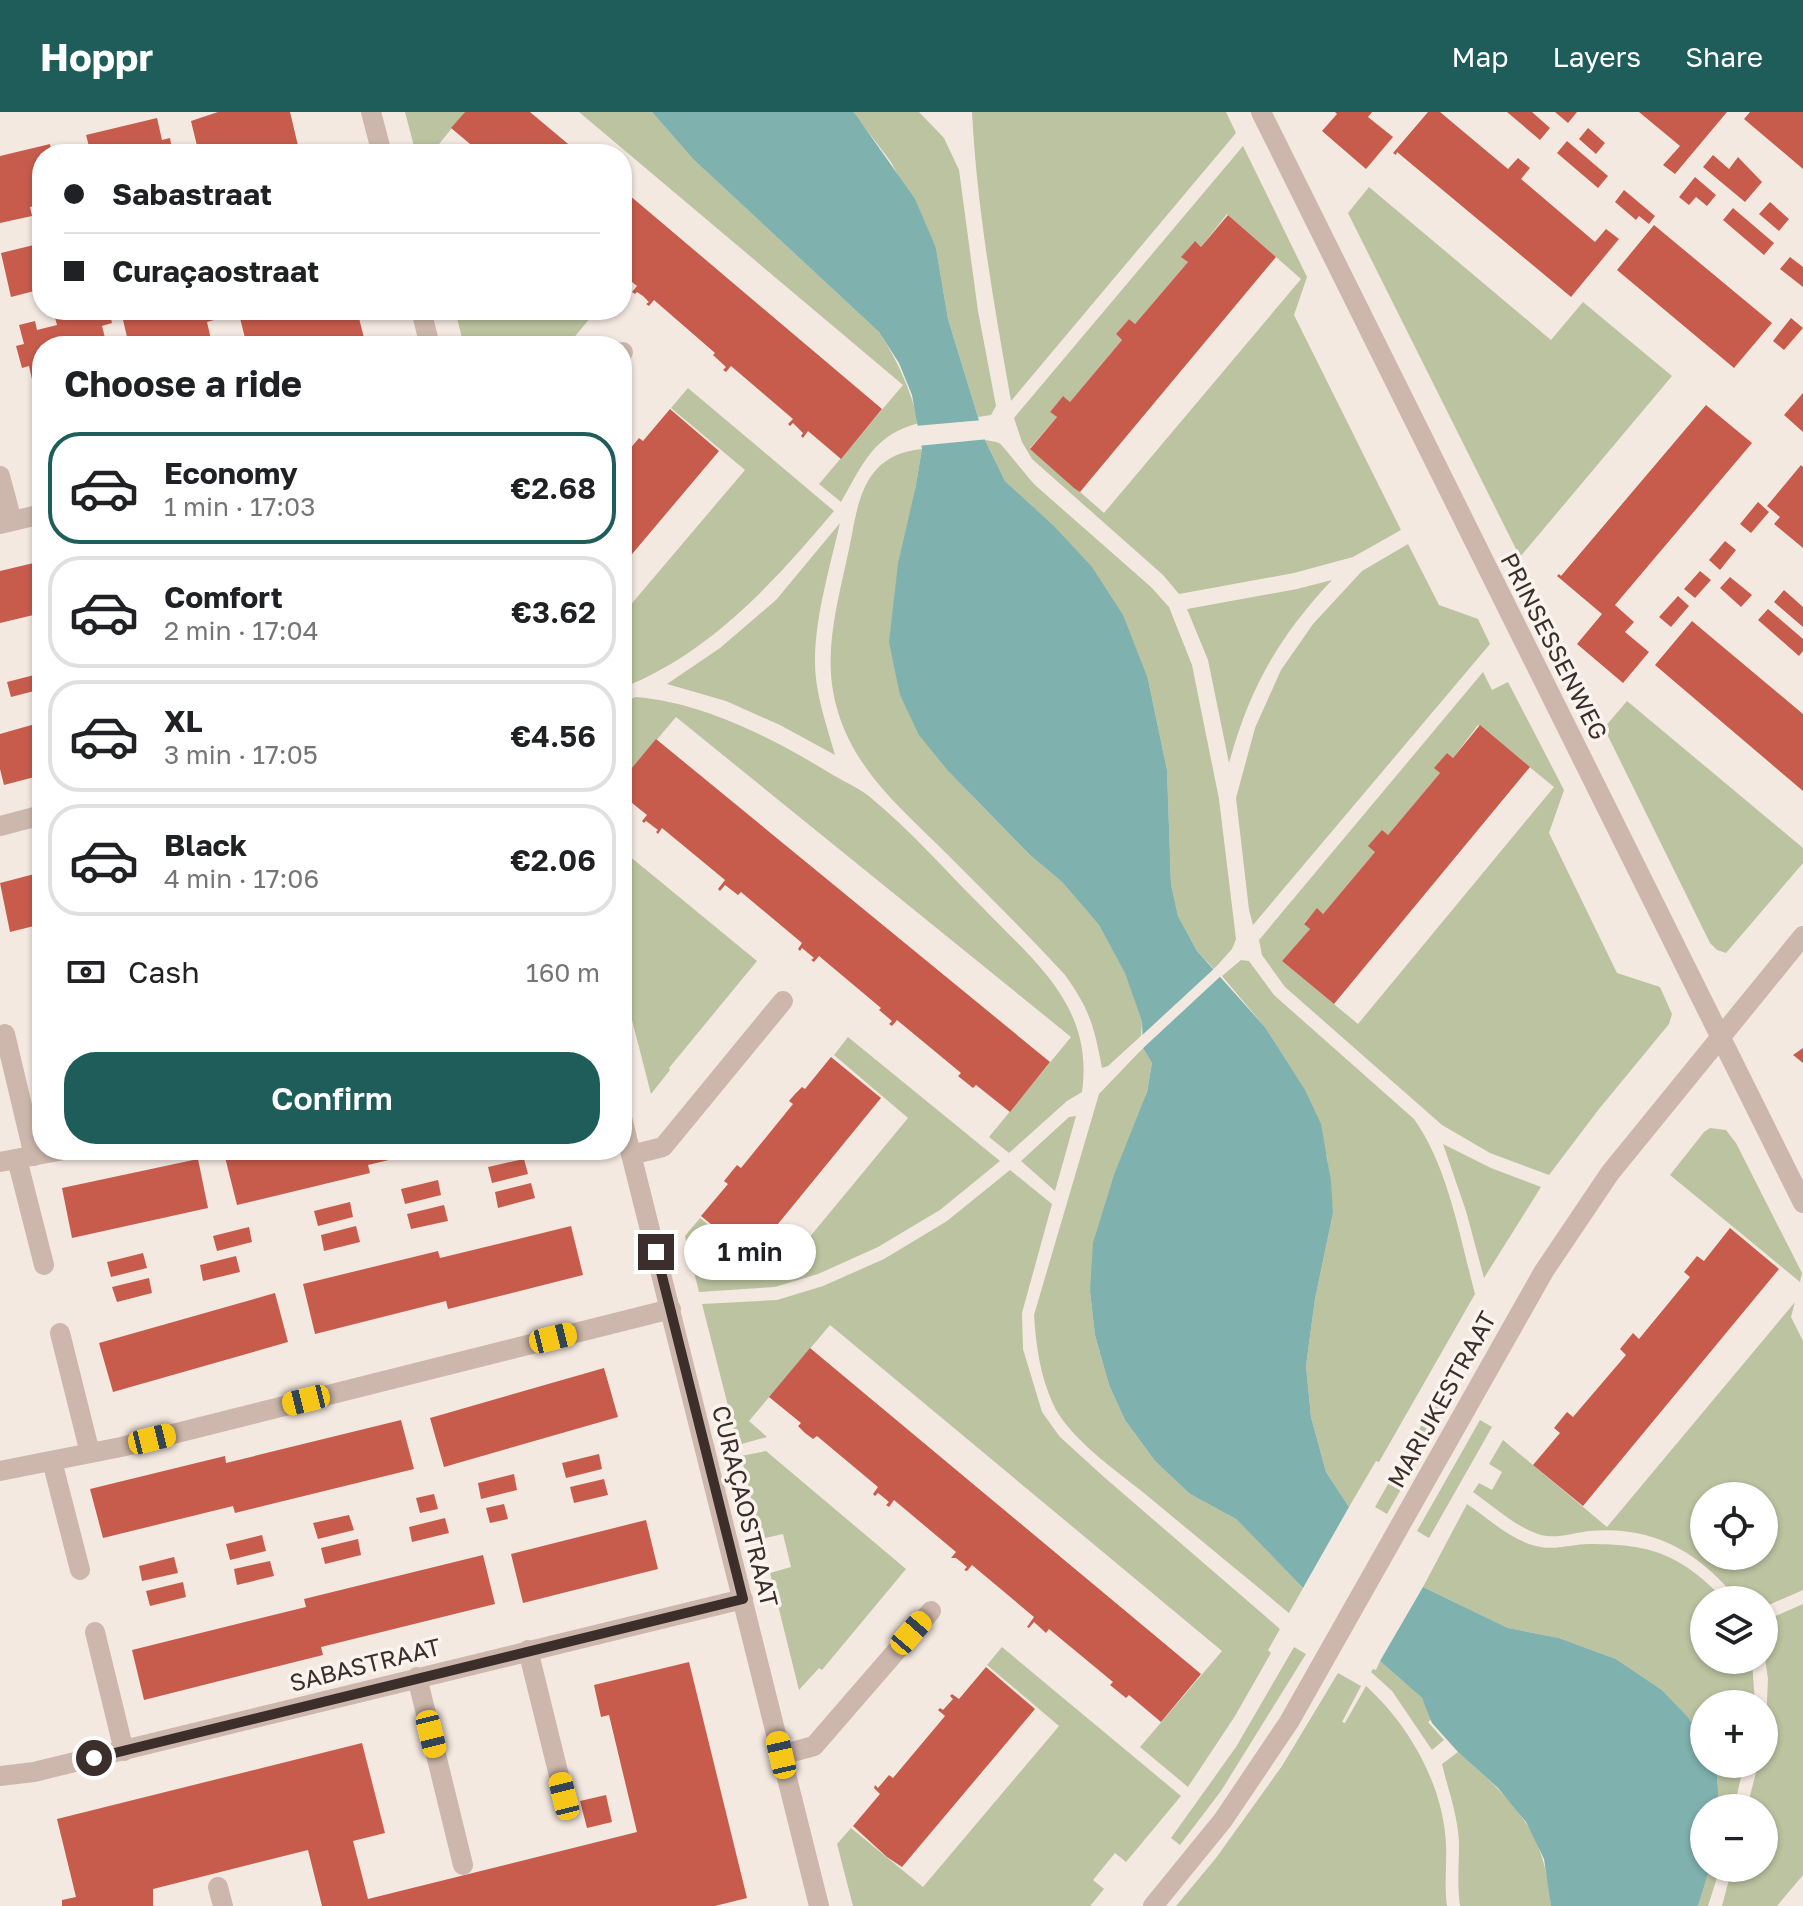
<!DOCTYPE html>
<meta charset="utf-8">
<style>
body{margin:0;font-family:"Golos Text",sans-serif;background:#f2f2f2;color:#202124;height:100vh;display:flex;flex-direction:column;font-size:30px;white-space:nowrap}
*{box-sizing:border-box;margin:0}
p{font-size:26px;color:#757577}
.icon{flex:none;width:44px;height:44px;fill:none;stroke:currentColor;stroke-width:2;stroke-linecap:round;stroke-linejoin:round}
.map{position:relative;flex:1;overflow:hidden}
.drawer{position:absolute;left:32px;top:224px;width:600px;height:824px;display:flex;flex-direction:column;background:#fff;border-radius:32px;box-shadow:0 2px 6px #0004}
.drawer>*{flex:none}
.banner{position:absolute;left:32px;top:32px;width:600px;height:176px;border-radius:32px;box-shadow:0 2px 6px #0004;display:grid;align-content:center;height:176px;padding:0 32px;background:#fff}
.buttons{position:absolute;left:1690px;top:1370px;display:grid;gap:16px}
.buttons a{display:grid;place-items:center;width:88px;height:88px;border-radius:50%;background:#fff;box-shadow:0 2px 6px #0004;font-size:40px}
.end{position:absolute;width:36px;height:36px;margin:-18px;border:10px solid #3b2e2b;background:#fff;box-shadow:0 0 0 4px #fff}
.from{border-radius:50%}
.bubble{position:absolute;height:56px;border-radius:28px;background:#fff;box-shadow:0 2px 6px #0004;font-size:26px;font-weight:600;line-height:56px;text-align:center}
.car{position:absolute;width:24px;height:48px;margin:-24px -12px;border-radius:10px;box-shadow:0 0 6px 2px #0007;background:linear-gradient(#f5c518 24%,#345 0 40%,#f5c518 0 76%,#345 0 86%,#f5c518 0)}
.banner b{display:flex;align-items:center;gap:28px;height:76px;font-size:30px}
.banner b+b{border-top:2px solid #e0e0e0}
.banner i{width:20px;height:20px;background:#202124}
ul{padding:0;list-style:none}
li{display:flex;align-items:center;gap:24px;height:112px;margin:0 16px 12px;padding:0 16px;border:4px solid #e0e0e0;border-radius:32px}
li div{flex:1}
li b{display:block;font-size:30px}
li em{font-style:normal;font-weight:600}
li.selected{border-color:#1f5d5a}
li>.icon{width:72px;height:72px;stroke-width:1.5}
h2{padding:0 32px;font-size:36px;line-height:96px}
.pay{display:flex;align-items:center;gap:20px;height:88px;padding:0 32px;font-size:30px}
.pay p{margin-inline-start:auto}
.cta{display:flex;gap:16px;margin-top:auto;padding:16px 32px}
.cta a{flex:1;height:92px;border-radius:32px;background:#1f5d5a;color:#fff;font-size:32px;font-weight:600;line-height:92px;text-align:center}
header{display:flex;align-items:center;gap:48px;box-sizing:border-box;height:112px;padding:0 40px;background:#1f5d5a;color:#fff}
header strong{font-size:38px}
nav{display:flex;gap:44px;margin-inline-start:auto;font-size:28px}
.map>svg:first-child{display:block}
.green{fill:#bcc3a0;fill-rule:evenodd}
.water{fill:#7fb1ae}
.pier{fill:#f4e9e1}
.building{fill:#c75c4c}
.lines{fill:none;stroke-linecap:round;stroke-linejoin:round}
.minor{stroke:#cdb7ac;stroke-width:20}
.route{stroke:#3b2e2b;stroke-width:10}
.labels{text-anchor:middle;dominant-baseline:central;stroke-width:7;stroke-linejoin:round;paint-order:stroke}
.street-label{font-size:24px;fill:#3b2e2b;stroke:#fbf3ee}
</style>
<header>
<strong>Hoppr</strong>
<nav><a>Map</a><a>Layers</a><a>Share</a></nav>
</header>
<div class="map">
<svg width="1803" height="1794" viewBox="0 0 1803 1794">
<rect width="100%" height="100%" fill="#f4e9e1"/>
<path class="green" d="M405 0H465L431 42H416Z
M579 0H652L693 47 879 220C898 249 910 277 919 311 873 323 863 352 841 390L819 372 903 273Z
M853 0H919L944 26 959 58 978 199 996 294 991 303 978 305 948 207 936 136 891 50Z
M972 0H1226L1236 21 1011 289C994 193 977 97 972 0Z
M1243 34 1307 165 1294 203 1401 418 1353 445 1294 461 1179 482 1163 463 1032 347 1022 330 1014 306ZM1227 102 1301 167 1104 401 1030 336 1057 305 1050 300 1063 284 1070 290 1122 228 1116 222 1129 207 1135 212 1188 150 1182 144 1194 130 1201 135Z
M1369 75 1551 228 1583 190 1672 264 1520 445 1348 101Z
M455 198H595L596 199 567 234H464Z
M688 276 834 399C774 470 711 541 622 576V503L745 358 671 296Z
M985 328C989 329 994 329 999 331 1003 333 1027 365 1035 373L1151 475 1169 495 1192 553 1219 687 1236 827 1232 837 1214 857 1197 839 1178 804 1171 772 1167 658 1148 567 1052 412 1005 369Z
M922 337 915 378 949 660 1030 743 1062 770 1099 813 1125 860 1142 910 1141 924 1108 954 1102 956C1094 914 1090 898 1065 863 1028 823 989 784 950 745 900 695 846 653 833 579 824 528 843 471 852 422 860 377 871 342 922 337Z
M840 411C830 455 816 501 815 546 814 578 826 611 835 643L780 613 726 589 667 572 720 536 776 488Z
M1408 432 1439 493 1478 507 1490 532 1253 813 1249 798 1236 686 1255 616 1281 558 1313 512 1362 459Z
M1332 468C1278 526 1250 575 1229 651L1208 548 1187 497 1297 477Z
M1483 560 1492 578 1508 570 1564 678 1549 721 1617 861 1660 875 1672 902 1669 912 1599 997 1549 1063 1490 1041 1442 1013 1285 875 1262 843 1259 828ZM1478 613 1554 675 1358 912 1282 849 1310 817 1304 811 1317 797 1323 802 1375 740 1382 719 1388 723 1440 661 1435 655 1447 641 1453 646Z
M636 585C706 591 774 627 833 663 845 670 859 676 870 685 910 718 946 759 983 796 1036 851 1094 895 1082 980L1067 989 1009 1041 989 1025 1071 925 676 605 622 669V590Z
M1627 589 1803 736V751L1726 841 1717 838 1710 831 1604 616Z
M622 738 757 849 669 956 670 958 651 982 622 869Z
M1241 848 1249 849 1274 883 1414 1007C1448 1054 1460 1126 1475 1182L1379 1350 1376 1349 1349 1395 1326 1360 1311 1305 1306 1254 1315 1187 1333 1101 1327 1044 1264 914 1222 864Z
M848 925 1000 1049 940 1098 878 1135 818 1162 775 1175 699 1180 685 1124 700 1106 775 1167 908 1006 834 943Z
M1143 936 1152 951 1147 980 1132 1021 1090 1179 1095 1223 1109 1273 1125 1308 1155 1349 1190 1382 1236 1407 1303 1476 1289 1501C1241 1461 1192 1421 1144 1381 1115 1358 1068 1325 1053 1292 1040 1263 1036 1234 1034 1203L1099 982Z
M1076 1004 1055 1079 1021 1049 1069 1005Z
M1710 1016 1726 1018 1736 1031 1802 1161 1800 1170 1670 1063 1704 1020Z
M1443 1032 1491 1056 1541 1075 1484 1166 1466 1099Z
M1010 1058 1052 1092 1022 1201 1023 1237 1042 1300 1060 1325 1104 1365 1280 1517 1268 1538 1271 1541 1235 1604 1188 1675 1140 1635 1222 1539 830 1213 749 1309 767 1325 738 1333 702 1192 777 1188 823 1174 884 1147 947 1109Z
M1795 1190 1791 1205 1803 1229V1478L1764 1495V1488H1738C1699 1440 1653 1413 1589 1419 1573 1421 1557 1427 1541 1423 1517 1416 1493 1394 1473 1380L1479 1371 1492 1378 1502 1360 1489 1352 1503 1328 1607 1415ZM1704 1384H1764V1444H1704Z
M1438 1284 1450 1291 1387 1402 1375 1395Z
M1480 1308 1492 1315 1429 1426 1417 1419Z
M766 1339 906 1457 822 1558 819 1556 799 1578 770 1461 791 1455 783 1422 761 1427 741 1344Z
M1467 1392C1489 1407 1514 1431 1541 1435 1556 1438 1574 1432 1589 1432 1654 1432 1680 1443 1725 1488H1704V1548H1752L1755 1592H1704V1633L1688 1605 1662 1578 1616 1547 1559 1526 1508 1516 1423 1475Z
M1803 1492V1763L1777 1794H1722L1732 1756H1764V1696H1747L1758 1652H1764L1768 1567 1764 1540V1509Z
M1002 1535 1181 1684 1126 1750 1115 1741 1093 1768 1104 1777 1090 1794H853L837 1732 851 1716 923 1775 1059 1614 987 1553Z
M1294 1535 1306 1542 1221 1679 1180 1733 1171 1726 1236 1635Z
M1380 1549 1422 1586 1432 1607 1428 1610 1444 1628 1432 1638 1392 1579 1371 1560 1373 1557 1376 1558Z
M1338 1561 1361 1574 1342 1610 1345 1611 1366 1574C1409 1613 1443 1672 1446 1732 1447 1753 1444 1773 1447 1794H1176L1216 1746 1282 1654Z
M1458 1640C1513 1689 1545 1717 1551 1794H1460C1457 1773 1459 1753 1459 1731 1458 1703 1448 1678 1442 1652Z
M1712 1652H1744L1734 1696H1719L1717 1662Z
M1710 1756H1720L1708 1794H1698Z"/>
<path class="water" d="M652 0H853L856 3 915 87 936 136 948 207 985 328 1005 369 1052 412 1092 455 1123 503 1148 567 1167 658 1171 772 1178 804 1197 839 1264 914 1305 978 1321 1012 1331 1069 1333 1101 1315 1187 1306 1254 1311 1305 1326 1360 1349 1395 1303 1476 1236 1407 1190 1382 1155 1349 1125 1308 1109 1273 1095 1223 1090 1179 1093 1131 1114 1063 1147 980 1152 951 1143 936 1142 910 1125 861 1099 813 1062 770 1030 743 949 660 919 623 900 583 889 530 898 452 915 378 922 337 912 283 899 251 879 220 693 47Z
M1423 1475 1508 1516 1559 1526 1616 1547 1662 1578 1688 1605 1704 1633V1652H1712L1717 1662 1719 1696H1704V1756H1710L1698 1794H1551L1544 1747 1526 1710 1498 1676 1458 1640 1432 1611 1422 1586 1380 1549Z"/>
<path class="pier" d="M983 308 989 327 917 334 915 314Z
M1217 854 1224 861 1140 939 1138 927Z"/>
<path class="building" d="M218 0H290L300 42H199L191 9Z
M465 0H530L580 42H482L451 16Z
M1335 0H1372L1368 5 1393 25 1366 57 1322 19 1337 2Z
M1428 0H1440L1508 57 1518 46 1530 56 1521 67 1595 130 1606 117 1619 127 1571 185 1397 40 1396 43 1393 41Z
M1507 0H1532L1550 16 1540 28Z
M1555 0H1577L1568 11Z
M1639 0H1727L1675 62 1663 53 1680 34Z
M1750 0H1803V57L1744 7Z
M157 6 162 28 170 26 173 42H91L86 23Z
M1588 16 1605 31 1596 42 1579 27Z
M1567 29 1608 64 1598 76 1557 41Z
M50 32 52 42H42V92L30 95 32 104 0 111V44Z
M1713 43 1729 57 1738 45 1762 70 1745 90 1703 55Z
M1695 65 1716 83 1707 94 1696 85 1689 93 1679 85Z
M622 77 882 297 841 347 808 319 803 326 801 324 803 321 793 311 790 314 788 312 793 307 731 254 726 260 723 258 726 255 713 243 715 241 654 188 649 194 646 192 649 190 643 184 637 180 635 182 632 180 637 174 622 162Z
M1624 78 1655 104 1649 112 1639 104 1636 108 1615 90Z
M1770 90 1789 107 1779 119 1759 102Z
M1733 96 1774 131 1764 143 1723 108Z
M1228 103 1276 145 1080 380 1074 376 1030 337 1057 305 1050 300 1063 284 1070 290 1122 228 1116 222 1129 207 1135 212 1188 150 1181 145 1195 129 1201 135Z
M1654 113 1772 211 1734 256 1617 158Z
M42 131V177L11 185 1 141Z
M1790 145 1803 155V175L1780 157Z
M53 198H109L112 211 102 214 107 234H42V274L34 276 29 254 22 256 16 234 24 232 19 213 35 209 37 218 57 213Z
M129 198H212L214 208 207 210 212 232 202 234H138L136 227 128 229 123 208 131 206Z
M238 198H357L366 234H247Z
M1791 206 1803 216 1784 238 1773 229Z
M1803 281V320L1784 303Z
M1706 293 1752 331 1615 493 1634 510 1625 520 1649 540 1623 571 1577 532 1602 502 1557 464 1559 462 1561 464Z
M670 297 719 339 622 454V355L631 344 624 339 626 336 629 338 639 326 643 329Z
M1801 353 1803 355V436L1774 412 1780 405 1767 394Z
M1758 390 1769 400 1751 421 1740 412Z
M1725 429 1736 438 1720 458 1709 448Z
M42 449V501L0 511V459Z
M1700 459 1711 468 1695 486 1684 477Z
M1730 465 1752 483 1741 495 1720 476Z
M1784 478 1803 495V515L1774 490Z
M1678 484 1689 494 1671 515 1659 505Z
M1768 497 1803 527V539L1799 544 1758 508Z
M1692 509 1803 602V679L1655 553Z
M42 561V577L11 585 7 570Z
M42 610V663L4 673 0 657V622Z
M1480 613 1530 655 1334 892 1282 849 1310 817 1304 812 1317 796 1323 802 1375 740 1368 734 1382 718 1388 723 1440 661 1434 656 1447 641 1453 646Z
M656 627 1050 950 1010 1000 976 973 973 976 958 964 961 961 897 908 892 914 889 912 892 909 879 898 881 896 819 844 814 850 811 848 814 846 802 836 800 839 798 837 802 831 741 780 738 783 725 773 720 779 718 777 725 768 662 716 658 722 656 720 658 718 646 709 644 711 642 709 647 703 622 683V668Z
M42 760V812L10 820 0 771Z
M1803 936V951L1793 943Z
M831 945 881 986 751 1145 701 1104 728 1072 724 1069 737 1053 741 1056 793 992 789 989 795 982 802 975 805 977Z
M252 1038H425L426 1039 368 1053 370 1061 237 1093 225 1045Z
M198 1047 208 1096 72 1126 62 1076Z
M524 1047 528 1062 492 1071 488 1055Z
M438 1068 441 1083 405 1092 401 1077Z
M531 1071 535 1086 498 1096 495 1080Z
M350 1090 353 1105 318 1114 314 1099Z
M444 1093 448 1109 411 1117 407 1102Z
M356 1114 360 1130 324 1139 321 1123Z
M571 1114 583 1163 448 1197 446 1189 315 1222 303 1172 438 1139 440 1146Z
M249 1115 252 1130 217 1139 213 1124Z
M1730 1116 1779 1157 1583 1394 1533 1353 1560 1321 1554 1316 1567 1300 1573 1305 1626 1243 1620 1237 1633 1221 1639 1227 1690 1165 1684 1160 1697 1144 1704 1149Z
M143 1141 147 1156 111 1165 107 1150Z
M236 1144 240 1160 203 1169 200 1153Z
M149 1166 152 1181 117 1190 112 1175Z
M275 1181 288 1230 113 1280 99 1231Z
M810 1236 1201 1562 1161 1610 1129 1583 1126 1586 1110 1573 1113 1570 1049 1517 1046 1521 1034 1510 1029 1516 1027 1515 1034 1505 972 1453 967 1459 964 1458 967 1455 961 1450 956 1446H951L956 1440 894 1388 889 1395 886 1393 889 1390 883 1385 878 1381 875 1384 873 1382 878 1375 817 1324 813 1327 805 1321 798 1314 801 1311 769 1285Z
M604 1256 618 1305 444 1355 430 1306Z
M401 1308 414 1357 235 1401 233 1394 103 1426 90 1377 225 1344 226 1351Z
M599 1342 602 1357 566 1366 562 1351Z
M514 1362 517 1378 481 1387 478 1371Z
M604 1367 608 1383 574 1391 570 1375Z
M434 1382 438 1397 420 1401 416 1386Z
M504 1392 508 1407 490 1411 486 1396Z
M349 1403 354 1418 318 1427 313 1411Z
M445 1406 449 1421 412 1430 409 1415Z
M646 1408 658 1457 523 1491 511 1442Z
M262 1423 266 1439 230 1448 226 1432Z
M358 1427 361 1443 325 1452 321 1436Z
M483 1443 495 1492 321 1535 323 1543 144 1588 132 1538 306 1495 304 1487Z
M174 1445 178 1461 142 1469 139 1454Z
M270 1449 274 1464 237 1473 234 1457Z
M183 1470 186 1485 150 1494 146 1479Z
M689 1550 747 1786 715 1794H322L308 1738 153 1777V1794H62V1788L76 1785 57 1707 362 1631 385 1721 353 1729 368 1787 637 1720 609 1603 601 1605 594 1573Z
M986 1555 1035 1597 902 1755 887 1745 853 1714 880 1682 874 1676 875 1673 878 1676 889 1663 893 1666 945 1604 938 1598 940 1596 943 1598 953 1587 950 1584 952 1582 959 1587Z
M606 1683 612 1710 587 1716 580 1689Z"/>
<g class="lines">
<path class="minor" d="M371 0 382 42
M1261 0 1803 1091
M421 198 430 234
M622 241 623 240
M0 364 12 409
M0 412 42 402
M0 714 42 703
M5 922 34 1044
M622 1006 819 1794
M631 1043 663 1035 783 889
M17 1047 44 1153
M0 1050 64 1038
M60 1221 90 1341
M52 1349 80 1458
M0 1359 121 1335 671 1197
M95 1520 124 1639
M528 1538 564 1684
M417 1565 463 1753
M781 1643 814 1634 931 1499
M0 1664 34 1660 743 1487
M218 1775 223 1794
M1153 1794 1223 1708 1289 1610 1544 1159 1610 1061 1803 824"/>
</g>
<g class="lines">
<path class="route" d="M94 1646 743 1487 656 1140"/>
</g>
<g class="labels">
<g class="street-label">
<text transform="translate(1555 534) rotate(63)">PRINSESSENWEG</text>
<text transform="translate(1441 1287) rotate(-61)">MARIJKESTRAAT</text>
<text transform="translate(746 1394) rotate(76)">CURAÇAOSTRAAT</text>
<text transform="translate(365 1552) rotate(-14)">SABASTRAAT</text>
</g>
</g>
</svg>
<div class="buttons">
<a><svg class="icon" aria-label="locate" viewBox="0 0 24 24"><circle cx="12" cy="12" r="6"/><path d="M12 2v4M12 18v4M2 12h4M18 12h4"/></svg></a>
<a><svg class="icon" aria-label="layers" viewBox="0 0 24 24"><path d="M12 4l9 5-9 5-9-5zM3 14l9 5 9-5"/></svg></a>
<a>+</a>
<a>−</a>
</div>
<i class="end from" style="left:94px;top:1646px"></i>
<i class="end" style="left:656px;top:1140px"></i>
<div class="bubble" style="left:684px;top:1112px;width:132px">1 min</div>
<i class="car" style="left:553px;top:1226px;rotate:76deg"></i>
<i class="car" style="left:306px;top:1288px;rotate:256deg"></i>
<i class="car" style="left:152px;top:1327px;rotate:76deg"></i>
<i class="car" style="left:911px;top:1521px;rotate:41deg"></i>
<i class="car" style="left:431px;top:1622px;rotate:166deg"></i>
<i class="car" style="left:781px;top:1643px;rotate:347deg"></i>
<i class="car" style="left:564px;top:1684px;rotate:346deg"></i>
<div class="banner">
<b><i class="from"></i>Sabastraat</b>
<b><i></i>Curaçaostraat</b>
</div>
<section class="drawer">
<h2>Choose a ride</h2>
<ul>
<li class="selected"><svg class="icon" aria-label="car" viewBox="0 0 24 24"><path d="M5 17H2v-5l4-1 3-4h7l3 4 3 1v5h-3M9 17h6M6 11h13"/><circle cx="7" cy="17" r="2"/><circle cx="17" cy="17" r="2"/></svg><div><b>Economy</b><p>1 min · 17:03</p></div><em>€2.68</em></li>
<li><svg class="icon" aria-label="car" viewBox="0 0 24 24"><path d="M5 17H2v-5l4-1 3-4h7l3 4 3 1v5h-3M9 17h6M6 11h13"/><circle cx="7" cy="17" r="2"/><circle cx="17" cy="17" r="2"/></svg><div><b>Comfort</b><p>2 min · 17:04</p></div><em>€3.62</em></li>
<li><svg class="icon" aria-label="car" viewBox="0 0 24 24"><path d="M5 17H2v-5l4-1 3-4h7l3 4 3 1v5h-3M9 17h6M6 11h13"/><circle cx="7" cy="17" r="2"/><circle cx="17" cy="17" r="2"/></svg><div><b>XL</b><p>3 min · 17:05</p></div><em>€4.56</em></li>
<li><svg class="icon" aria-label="car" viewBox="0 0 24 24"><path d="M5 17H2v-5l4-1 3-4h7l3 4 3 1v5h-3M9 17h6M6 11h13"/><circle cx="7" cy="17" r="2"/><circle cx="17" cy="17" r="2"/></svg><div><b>Black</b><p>4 min · 17:06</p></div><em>€2.06</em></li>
</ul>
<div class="pay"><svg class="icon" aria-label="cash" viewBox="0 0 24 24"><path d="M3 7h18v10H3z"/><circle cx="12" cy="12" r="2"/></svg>Cash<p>160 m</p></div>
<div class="cta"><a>Confirm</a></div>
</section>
</div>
